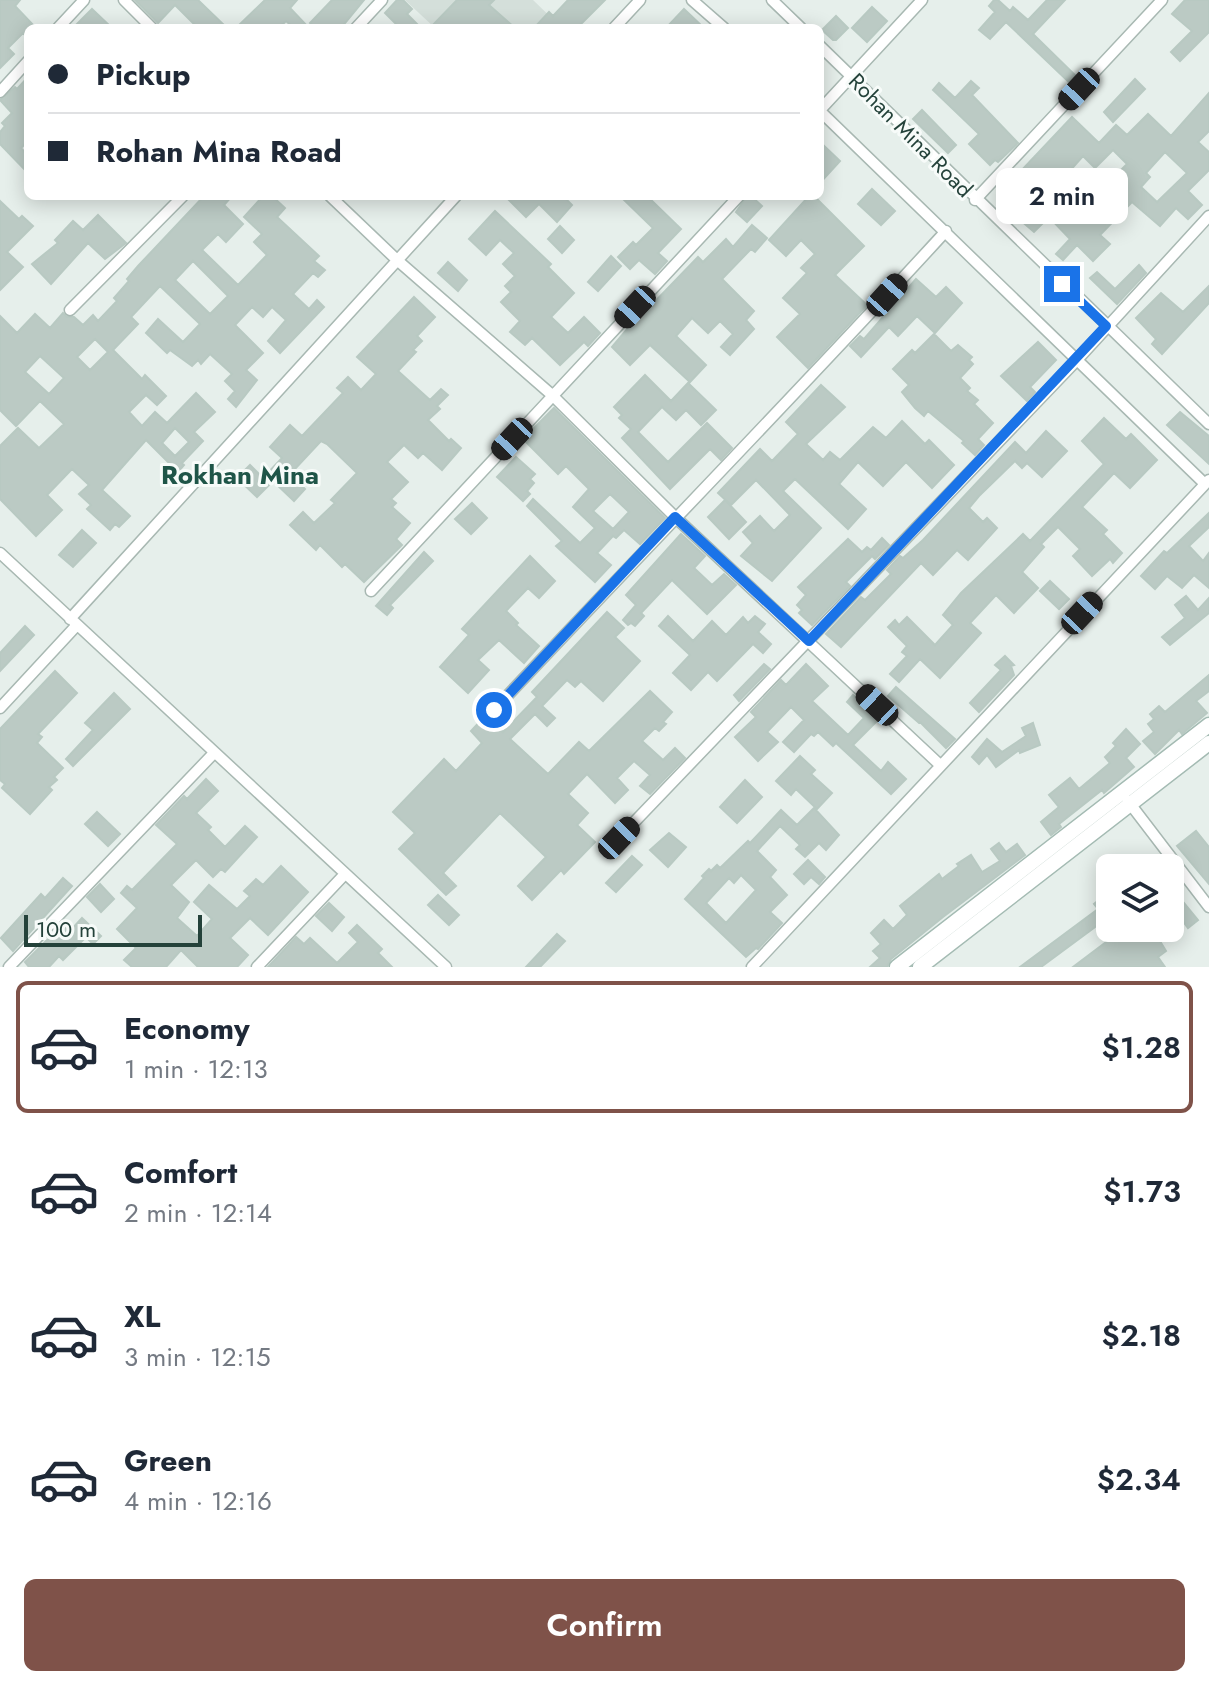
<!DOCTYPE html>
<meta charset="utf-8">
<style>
body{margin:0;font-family:Jost,sans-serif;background:#f6f6f7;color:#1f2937;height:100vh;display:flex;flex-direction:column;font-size:30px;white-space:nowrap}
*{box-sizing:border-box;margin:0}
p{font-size:26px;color:#747a83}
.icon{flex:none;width:44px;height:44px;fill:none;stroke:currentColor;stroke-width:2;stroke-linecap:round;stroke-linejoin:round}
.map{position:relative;height:967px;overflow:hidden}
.panel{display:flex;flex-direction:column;background:#fff;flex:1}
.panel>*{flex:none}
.guide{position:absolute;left:24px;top:24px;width:800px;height:176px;border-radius:12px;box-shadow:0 4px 20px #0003;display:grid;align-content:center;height:176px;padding:0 24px;background:#fff}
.tools{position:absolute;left:1096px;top:854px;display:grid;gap:16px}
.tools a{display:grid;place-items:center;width:88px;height:88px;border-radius:12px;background:#fff;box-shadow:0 4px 20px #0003;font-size:40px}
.scale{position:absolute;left:24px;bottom:20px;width:178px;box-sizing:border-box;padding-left:8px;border:4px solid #24423a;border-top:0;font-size:22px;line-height:28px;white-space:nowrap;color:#24423a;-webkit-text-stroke:6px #f7fbf9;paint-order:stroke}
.end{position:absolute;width:36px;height:36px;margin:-18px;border:10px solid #1a73e8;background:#fff;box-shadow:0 0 0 4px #fff}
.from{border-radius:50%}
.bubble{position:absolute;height:56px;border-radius:12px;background:#fff;box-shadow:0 4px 20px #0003;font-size:26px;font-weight:600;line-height:56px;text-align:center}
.car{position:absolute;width:24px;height:48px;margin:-24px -12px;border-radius:10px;box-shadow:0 0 6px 2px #0007;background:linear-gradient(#222 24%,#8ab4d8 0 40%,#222 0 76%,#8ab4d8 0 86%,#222 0)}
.guide b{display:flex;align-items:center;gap:28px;height:76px;font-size:30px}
.guide b+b{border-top:2px solid #e0e1e3}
.guide i{width:20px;height:20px;background:#1f2937}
ul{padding:14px 0 0;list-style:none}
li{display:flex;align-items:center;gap:24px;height:132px;margin:0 16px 12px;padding:0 8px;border:4px solid transparent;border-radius:12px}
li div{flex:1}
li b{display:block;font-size:30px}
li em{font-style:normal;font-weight:600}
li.current{border-color:#7f5249}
li>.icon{width:72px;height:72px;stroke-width:1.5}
.button{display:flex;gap:16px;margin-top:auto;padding:16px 24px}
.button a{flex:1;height:92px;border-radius:12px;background:#7f5249;color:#fff;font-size:32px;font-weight:600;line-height:92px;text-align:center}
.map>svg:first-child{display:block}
.built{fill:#d4dfda}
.building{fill:#bbcac4;stroke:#b8c9c2;stroke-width:2;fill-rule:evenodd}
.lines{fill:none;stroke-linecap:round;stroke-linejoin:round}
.street-casing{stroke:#a8b8b2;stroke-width:13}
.secondary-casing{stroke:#a4bbb3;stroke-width:17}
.street{stroke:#fff;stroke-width:10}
.secondary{stroke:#fff;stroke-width:14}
.route{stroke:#1a73e8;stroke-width:10}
.labels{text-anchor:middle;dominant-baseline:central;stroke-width:6;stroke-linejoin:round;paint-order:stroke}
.street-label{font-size:22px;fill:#24423a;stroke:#f7fbf9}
.quarter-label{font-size:26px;font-weight:bold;fill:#1f5548;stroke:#f7fbf9}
</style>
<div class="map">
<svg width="1209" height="967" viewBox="0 0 1209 967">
<rect width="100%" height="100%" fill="#e6efeb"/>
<path class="built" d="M405 0H533L562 28H435Z"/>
<path class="building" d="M0 0H20L15 6 36 28H28V38L23 33 8 48 14 54 0 68Z
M135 0H198L227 28H198L175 5 158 23Z
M265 0H297L290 8 309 28H294L286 21 279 28H236Z
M332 0H364L341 28H315L310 23Z
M397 0H403L412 9 407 14 421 28H400L385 13Z
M457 0H494L489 5 515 28H430Z
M568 0H605L577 28H534L549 12 553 16Z
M994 0H998L1010 11 1013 7 1028 20 1047 0H1065L1033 34 1078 78 1072 85 1006 22 990 39 979 30 995 12 989 6Z
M1185 0H1209V32L1180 61 1171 52 1192 31 1172 14Z
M872 7 887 21 867 42 852 28Z
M92 9 112 28H73Z
M684 9 704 28H666Z
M836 16 848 28 836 40H833L822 30Z
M28 77V141L21 148 28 156V173L0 144V132L5 126 2 123 12 113 0 100 15 87 17 89Z
M1135 79 1145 89 1113 122 1104 112Z
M971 81 979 88 972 95 1018 143 998 162 995 160 990 165 969 144 979 134 933 90 939 83 955 98Z
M1209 93V131L1198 142 1209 152V170L1188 191 1202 205 1188 219 1176 208 1160 226 1132 202 1100 235 1110 244 1093 261 1077 245 1063 260 1056 254 1070 239 1049 217 1034 232 1011 212 1019 204 1003 190 1072 117 1099 143 1116 125 1127 135 1148 114 1171 136ZM1113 150 1127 164 1109 182 1102 175 1093 184 1097 189 1084 201 1081 198 1069 210 1051 192 1083 156 1095 168ZM1165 152 1187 173 1157 202 1141 187 1150 177 1146 173Z
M922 110 956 145 948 153 913 119Z
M820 142 840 161 820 183Z
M872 189 895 211 881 225 858 204Z
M204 196H232L224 205 243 224 226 242 218 234 202 250 238 285 267 255 254 242 262 234 244 217 263 196H272L285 208 277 217 319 256 314 261 325 270 318 277 313 273 293 294 309 309 317 300 324 307 280 353 268 341 286 320 272 307 263 317 252 307 235 325 263 353 246 370 257 380 236 407 228 399 235 391 225 381 232 374 210 354 201 364 198 360 192 366 170 350 167 353 146 333 158 319 183 342 200 324 160 286 131 317 138 324 113 350 142 379 145 375 166 396 157 405 146 395 129 412 142 426 155 412 167 423 196 393 215 412 194 432 203 441 182 463 184 465 178 472 146 440 102 490 130 516 119 527 115 524 110 530 87 509 91 505 79 494 89 485 72 469 47 495 62 510 36 536 0 499V446L18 428 39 448 64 424 40 401 16 426 0 410V316L17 333 35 314 50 328 63 313 67 317H74L83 325 93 315 98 321 117 301 114 298 129 281 127 279 138 266ZM193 261 228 296 210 314 175 280ZM95 339 108 352 90 370 77 357ZM40 356 64 378 49 394 25 372ZM175 428 189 442 175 456 162 443Z
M505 196H563L572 205 557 222 539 204 526 217Z
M620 196H647L681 229 658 253 667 261 655 274 639 260 630 269 618 257 633 242 636 245 653 228Z
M747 196H751L762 206 747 222 736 212Z
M809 196H814L864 246 835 275 867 305 808 368 777 337 800 314 783 298 807 273 801 268 815 254 801 240 786 256 769 240Z
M0 201 19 219 22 216 33 226 7 252 23 267 0 290Z
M495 211 551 264 548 267 574 293 551 317 568 333 584 317 600 333 588 346 584 342 560 365 532 338 525 345 510 332 520 321 501 302 511 292 505 286 515 276 503 264 514 253 500 240 486 255 469 239Z
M98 215 126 243 105 259 88 243 51 284 32 264 58 243 55 240 73 221 83 230Z
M752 225 767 238 755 252 751 249 722 279 754 311 746 320 754 329 730 355 721 347 733 334 720 321 708 333 692 318 676 336 706 365 690 382 650 345 630 365 612 347 639 315 641 316 698 257 703 262 726 239 733 247Z
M560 226 574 240 562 253 548 239Z
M611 256 621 266 598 291 588 282Z
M448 262 467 280 458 291 438 273Z
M1139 265 1146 273 1117 304 1090 278 1097 272 1115 289Z
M916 279 936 297 946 287 962 303 935 333 917 316 898 336 889 327 861 357 850 346 860 336 864 339Z
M1209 286V303L1162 354 1152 344 1156 339 1136 318 1161 293 1183 312Z
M414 297 435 317 417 336 422 341 413 350 416 352 398 371 430 400 441 389 448 395 437 406 440 409 428 420 449 441 451 439 461 448 442 470 423 453 418 458 404 445 387 462 408 482 391 499 396 503 392 507 410 523 396 539 402 545 364 582 345 564 342 567 320 545 316 550 290 525 303 512 314 523 335 503 331 500 357 473 327 444 321 441 293 471 301 479 298 482 305 489 294 501 273 481 257 497 237 478 250 465 263 478 282 458 270 447 290 425 302 436 343 393 337 388 348 377 361 390 376 374 357 357Z
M934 334 951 351 958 345 972 357 969 360 973 364 960 378 970 388 967 391 978 400 974 404 993 423 978 439 984 445 975 455 962 443 964 441 928 411 924 416 915 408 902 392 909 385 893 369 912 350 915 353Z
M1038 342 1056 360 1030 387 1035 392 1027 401 1001 376Z
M645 375 671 401 688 383 716 410 701 425 686 410 676 420 662 407 638 432 668 462 707 423 732 448 721 460 710 449 670 489 622 438 631 429 619 418 622 415 614 407Z
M821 385 845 407 806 444 823 460 830 452 840 460 873 427 886 438 902 421 925 444 929 440 954 465 932 488 906 462 883 486 858 462 839 484 866 509 848 529 795 479 783 491 821 528 772 581 741 556 753 543 743 532 760 516 774 531 790 515 756 480 731 505 718 493 760 449 772 461 798 434 786 422Z
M554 408 665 518 640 544 624 530 616 538 613 536 597 553 611 565 595 582 556 546 562 541 527 506 533 499 580 543 595 528 573 507 589 489 566 466 558 474 523 439ZM610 494 629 512 613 529 593 511Z
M1180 412 1209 436V464L1167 425Z
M1104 418 1126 439 1131 434 1157 460 1130 488 1114 473 1082 507 1107 530 1103 534 1122 553 1113 563 1110 559 1092 576 1073 556 1080 549 1058 527 1041 544 1044 547 1022 572 1038 588 1014 613 996 595 970 623 981 633 940 678 920 659 899 682 890 674 907 656 902 652 907 646 888 627 895 620 899 625 907 617 935 645 953 625 943 615 961 593 1023 534 1030 541 1104 464 1082 441Z
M1046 431 1067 451 1042 477 1027 463 1022 468 1015 461 979 496 969 508 983 522 987 518 997 528 968 560 957 550 933 575 921 563 841 647 826 634 861 597 865 600 891 574 887 570 900 556 903 558 923 540 1015 442 1026 453Z
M516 457 535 474 530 479 534 483 527 491 530 494 523 501 497 477Z
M725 500 746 522 729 539 708 517Z
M472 503 487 518 471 534 455 519Z
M1209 513V527L1189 546 1203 561 1209 553V588L1194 575 1182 588 1167 576 1155 589 1141 576 1164 551 1167 553Z
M82 530 96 543 73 567 59 555Z
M681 534 705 556 694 568 712 585 724 574 736 585 707 614 672 580 641 613 644 616 635 626 631 623 628 625 623 620 636 605 626 595Z
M882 538 889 545 875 559 872 556 846 582 850 586 812 625 799 613 802 610 797 605 806 595 798 587 848 539 862 552 867 547 871 550Z
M424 552 433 561 390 605 393 608 387 615 376 606Z
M530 556 555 581 539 598 528 588 506 611 518 623 516 625 539 646 524 663 499 640 478 660 489 670 468 693 440 667 469 635 462 629Z
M1050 581 1069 599 1059 609 1040 591Z
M1186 596 1198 610 1209 598V613L1170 645 1162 637 1185 618 1175 605Z
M607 612 624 628 615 637 640 661 603 701 581 681 575 687 567 680 542 706 555 718 547 726 535 714 510 739 548 774 579 742 589 751 650 691 672 712 663 722 666 724 659 731 655 728 642 741 663 760 675 748 685 758 650 794 640 786 650 775 634 761 617 778 628 790 615 803 587 774 568 794 588 813 577 825 595 842 564 874 561 870 532 900 518 886 546 857 500 813 443 873 456 886 446 895 399 849 415 833 393 812 444 759 456 771 482 743 471 731 486 715 503 732 537 697 532 692Z
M668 616 693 641 712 621 726 635 743 617 748 623 755 616 765 624 758 632 771 644 763 653 753 644 717 681 708 672 691 690 673 673 690 655 659 626Z
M25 626 34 635 0 671V653Z
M1005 656 1014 665 1011 666 1014 675 979 712 970 703 1001 670 995 665Z
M764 664 770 669 739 701 734 695Z
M806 664 828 686 812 701 848 735 864 718 847 702 853 695 879 719 853 745 881 771 888 762 906 779 891 794 836 743 833 746 818 732 814 736 811 734 794 752 783 742 804 720 791 707 767 732 778 742 758 761 735 737 756 717 751 712 781 680 786 685Z
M55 671 77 693 38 734 42 737 37 743 63 768 54 777 57 780 49 787 52 790 30 814 2 788 5 784 0 780V729Z
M1209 675V691L1196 701 1207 713 1182 734 1179 730 1155 754 1143 741 1154 732 1148 724 1154 719 1150 714 1159 706 1165 712Z
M896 687 955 739 946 748 920 722 919 723 888 696Z
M114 693 130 709 73 766 66 759 93 730 85 723Z
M1033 723 1040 745 1020 753 1019 750 996 767 987 755 979 764 972 757 987 739 1002 752 1026 736 1022 728Z
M1126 729 1140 744 1126 758 1134 767 1104 793 1102 790 1059 824 1061 827 1051 835 1041 822 1059 807 1049 795 1070 778 1079 789 1110 763 1105 757 1116 746 1113 743Z
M800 756 815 770 811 774 832 793 817 809 796 789 791 795 776 781Z
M206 779 218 791 196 813 211 827 208 830 225 847 245 826 257 837 225 872 221 869 213 877 196 860 171 885 189 902 177 918 197 936 212 919 194 902 209 885 237 909 250 896 244 891 256 879 263 885 281 866 308 892 268 935 250 918 230 938 248 955 237 967H198L181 950 166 967H132L124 960 136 948 117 929 137 908 121 893 127 886 132 890 177 844 156 825 184 796 187 799Z
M745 780 762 797 737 823 720 807Z
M814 808 839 835 826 850 819 843 805 857 796 849 800 845 780 826 757 851 776 870 770 877 787 895 770 912 782 923 758 949 756 948 746 957 685 899 704 878 702 876 709 869 711 871 717 865 720 868 748 841 750 843 781 810 797 825ZM741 875 756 890 726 923 706 903 729 878 734 883Z
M97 812 120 834 108 846 85 824Z
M1196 831 1209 847V884L1177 846Z
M669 833 686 847 668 867 650 850Z
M999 843 1006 852 1017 844 1025 855 943 917 891 959 887 967H870L880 958 873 951 881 944 871 933 884 920 893 929 907 915 900 906 939 874 942 879 959 866 957 864 971 855 982 872 1000 861 991 849Z
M632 856 642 865 616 892 606 883Z
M808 860 825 877 819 884 811 877 804 884 794 874Z
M63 878 72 886 13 951 1 938 41 894 45 898Z
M100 884 114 899 101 912 87 897Z
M1170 886 1198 920 1188 928 1179 916 1170 924Z
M1110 891V916L1041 967H1020L1098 909 1094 904Z
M438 895 459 915 449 925 428 905Z
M329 903 344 917 332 931 316 916Z
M82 918 101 936 93 944 86 937 63 960 59 956 49 967H29L25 962 63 924 70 931Z
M357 925 382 949 378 953 392 967H268L296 937 304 944 310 938 337 963 358 942 349 933Z
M1114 928H1152L1166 951 1158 957 1165 967H1073L1118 933Z
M557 934 565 941 540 967H526Z"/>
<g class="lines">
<g class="street-casing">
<path id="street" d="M124 0 152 28
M692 0 724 28
M772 0 801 28
M58 28 84 0
M356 28 382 0
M614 28 640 0
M820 46 1209 424
M0 92 28 61
M820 110 922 0
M820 111 1205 484
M330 196 397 260 552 395 675 517 939 764
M975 200 1162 0
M70 310 183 196
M0 553 446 967
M371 591 739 196
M70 619 456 196
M0 708 77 625
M494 710C644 550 798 393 946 231
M1128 801 1209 907
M619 838 1077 360 1209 216
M9 967 214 753
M257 967 345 874
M752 967 1209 480"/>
</g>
<g class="secondary-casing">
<path id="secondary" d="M897 967 1209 725
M920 967 1209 743"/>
</g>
<use href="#street" class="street"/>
<use href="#secondary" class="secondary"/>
</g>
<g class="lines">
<path class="route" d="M494 710 675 517 809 641 1106 326 1062 284"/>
</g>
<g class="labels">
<g class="street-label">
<text transform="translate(911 135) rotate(45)">Rohan Mina Road</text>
</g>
<g class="quarter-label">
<text x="240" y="475">Rokhan Mina</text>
</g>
</g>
</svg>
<div class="tools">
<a><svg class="icon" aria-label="layers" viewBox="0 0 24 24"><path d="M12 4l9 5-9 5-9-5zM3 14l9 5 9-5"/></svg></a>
</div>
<div class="scale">100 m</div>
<i class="end from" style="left:494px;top:710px"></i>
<i class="end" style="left:1062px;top:284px"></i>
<div class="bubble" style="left:996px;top:168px;width:132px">2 min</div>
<i class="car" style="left:1079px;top:89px;rotate:223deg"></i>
<i class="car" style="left:887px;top:295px;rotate:42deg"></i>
<i class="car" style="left:635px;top:307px;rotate:223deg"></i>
<i class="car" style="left:512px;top:439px;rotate:223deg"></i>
<i class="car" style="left:1082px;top:613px;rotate:43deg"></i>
<i class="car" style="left:877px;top:705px;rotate:313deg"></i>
<i class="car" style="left:619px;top:838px;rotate:44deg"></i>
<div class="guide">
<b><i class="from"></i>Pickup</b>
<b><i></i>Rohan Mina Road</b>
</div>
</div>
<section class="panel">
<ul>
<li class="current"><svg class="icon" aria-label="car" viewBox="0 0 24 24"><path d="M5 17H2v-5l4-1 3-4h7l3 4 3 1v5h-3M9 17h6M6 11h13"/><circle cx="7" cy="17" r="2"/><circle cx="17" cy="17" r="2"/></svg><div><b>Economy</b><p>1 min · 12:13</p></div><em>$1.28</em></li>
<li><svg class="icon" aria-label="car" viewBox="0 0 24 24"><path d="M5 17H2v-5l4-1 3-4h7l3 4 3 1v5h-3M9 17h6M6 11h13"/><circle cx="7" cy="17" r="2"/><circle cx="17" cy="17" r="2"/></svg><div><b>Comfort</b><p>2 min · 12:14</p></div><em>$1.73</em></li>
<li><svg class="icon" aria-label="car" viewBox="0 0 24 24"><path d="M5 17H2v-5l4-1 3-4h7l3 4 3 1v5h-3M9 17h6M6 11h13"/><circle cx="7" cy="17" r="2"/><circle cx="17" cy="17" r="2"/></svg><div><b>XL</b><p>3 min · 12:15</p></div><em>$2.18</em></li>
<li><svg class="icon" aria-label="car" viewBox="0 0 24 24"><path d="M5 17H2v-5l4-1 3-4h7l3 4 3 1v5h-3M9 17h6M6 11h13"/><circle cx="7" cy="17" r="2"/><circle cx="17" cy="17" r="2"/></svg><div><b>Green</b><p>4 min · 12:16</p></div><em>$2.34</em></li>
</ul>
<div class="button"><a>Confirm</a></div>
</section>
